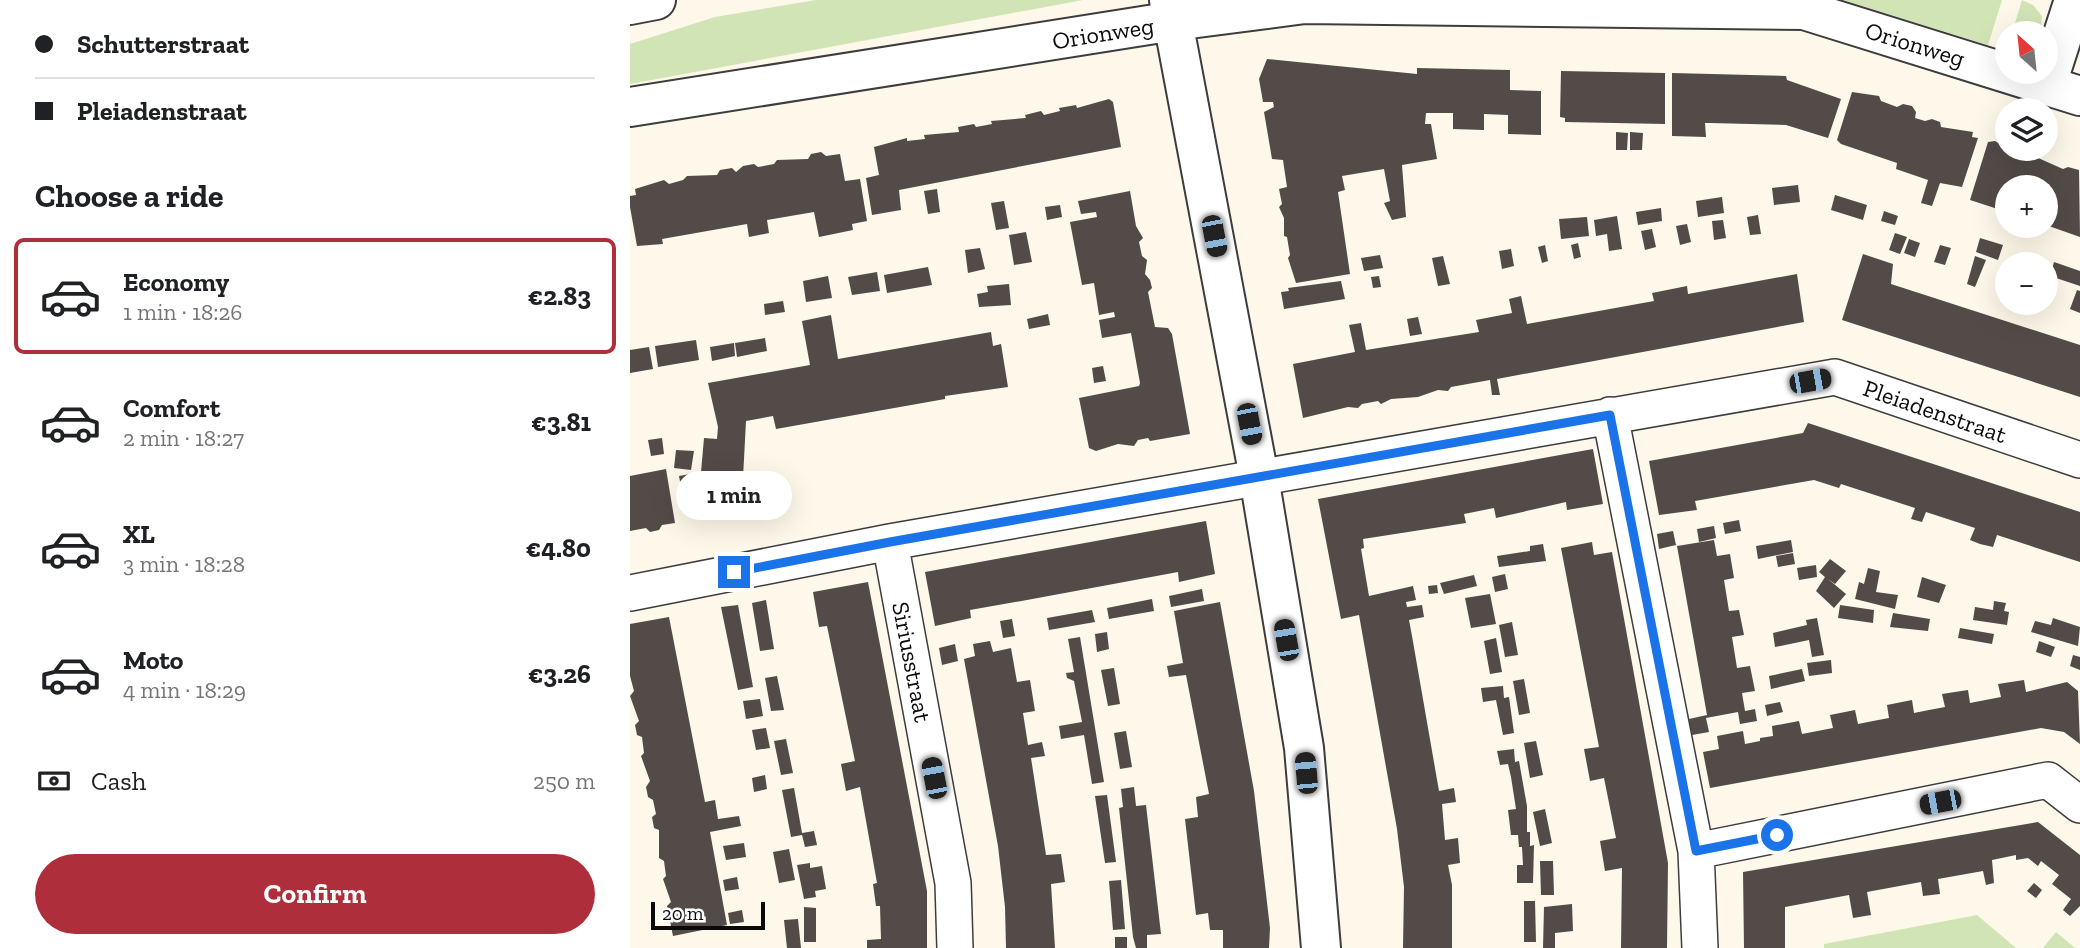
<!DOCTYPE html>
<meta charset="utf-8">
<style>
body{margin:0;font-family:"Zilla Slab",serif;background:#f6f6f6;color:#202124;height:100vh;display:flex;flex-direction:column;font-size:26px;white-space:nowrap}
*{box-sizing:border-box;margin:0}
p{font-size:23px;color:#757577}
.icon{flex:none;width:38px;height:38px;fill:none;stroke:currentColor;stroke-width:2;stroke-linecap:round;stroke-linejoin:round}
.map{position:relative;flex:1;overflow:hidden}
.side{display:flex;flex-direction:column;background:#fff;width:630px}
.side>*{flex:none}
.banner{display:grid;align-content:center;height:154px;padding:0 35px;background:#fff}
.needle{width:46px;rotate:333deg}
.buttons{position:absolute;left:1365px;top:21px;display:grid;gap:14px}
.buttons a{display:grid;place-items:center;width:63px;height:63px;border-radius:50%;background:#fff;box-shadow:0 7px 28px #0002;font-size:35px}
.scale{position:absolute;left:21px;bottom:18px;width:114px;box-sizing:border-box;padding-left:7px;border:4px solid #0a0a0a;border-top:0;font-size:19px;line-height:24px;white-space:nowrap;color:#0a0a0a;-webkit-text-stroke:5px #fff;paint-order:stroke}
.end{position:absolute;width:32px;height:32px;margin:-16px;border:9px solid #1a73e8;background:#fff;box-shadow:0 0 0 4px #fff}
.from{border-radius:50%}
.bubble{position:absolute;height:49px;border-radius:24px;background:#fff;box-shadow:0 7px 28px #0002;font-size:23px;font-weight:800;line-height:49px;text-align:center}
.car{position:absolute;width:21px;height:42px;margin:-21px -10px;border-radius:9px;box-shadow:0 0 5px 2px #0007;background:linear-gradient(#222 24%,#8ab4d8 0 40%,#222 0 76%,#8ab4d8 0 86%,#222 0)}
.banner b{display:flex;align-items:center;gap:24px;height:66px;font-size:26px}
.banner b+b{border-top:2px solid #e0e0e0}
.banner i{width:18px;height:18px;background:#202124}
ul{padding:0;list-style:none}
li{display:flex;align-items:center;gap:21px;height:116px;margin:0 14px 10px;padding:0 21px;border:4px solid transparent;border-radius:10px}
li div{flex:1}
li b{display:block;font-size:26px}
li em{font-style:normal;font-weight:800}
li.on{border-color:#ae2e3c}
li>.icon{width:63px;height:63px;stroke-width:1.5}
h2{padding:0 35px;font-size:32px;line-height:84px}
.pay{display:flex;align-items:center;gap:18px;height:77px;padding:0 35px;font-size:26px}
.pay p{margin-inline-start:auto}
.button{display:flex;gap:14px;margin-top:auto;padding:14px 35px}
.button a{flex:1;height:80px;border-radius:42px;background:#ae2e3c;color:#fff;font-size:28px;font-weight:800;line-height:80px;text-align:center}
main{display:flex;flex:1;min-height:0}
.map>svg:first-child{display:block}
.green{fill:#d1e4b6}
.building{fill:#524b47}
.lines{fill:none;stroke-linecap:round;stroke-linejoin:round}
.minor-casing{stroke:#3d3d3d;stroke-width:38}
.tertiary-casing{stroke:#3d3d3d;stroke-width:42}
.minor{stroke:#fff;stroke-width:35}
.tertiary{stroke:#fff;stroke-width:38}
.route{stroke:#1a73e8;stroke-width:9}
.labels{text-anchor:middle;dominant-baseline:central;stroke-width:7;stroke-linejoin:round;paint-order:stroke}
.street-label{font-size:24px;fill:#0a0a0a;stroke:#fff}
</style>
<main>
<section class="side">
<div class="banner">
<b><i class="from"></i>Schutterstraat</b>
<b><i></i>Pleiadenstraat</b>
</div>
<h2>Choose a ride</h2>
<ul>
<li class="on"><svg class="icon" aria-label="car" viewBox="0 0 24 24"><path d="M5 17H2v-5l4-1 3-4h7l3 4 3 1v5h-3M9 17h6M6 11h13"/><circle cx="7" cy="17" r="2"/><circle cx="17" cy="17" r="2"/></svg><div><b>Economy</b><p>1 min · 18:26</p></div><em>€2.83</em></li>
<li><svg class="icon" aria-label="car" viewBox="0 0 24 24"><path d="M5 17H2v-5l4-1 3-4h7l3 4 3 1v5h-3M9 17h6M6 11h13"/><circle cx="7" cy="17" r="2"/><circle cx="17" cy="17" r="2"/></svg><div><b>Comfort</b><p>2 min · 18:27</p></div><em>€3.81</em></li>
<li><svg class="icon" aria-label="car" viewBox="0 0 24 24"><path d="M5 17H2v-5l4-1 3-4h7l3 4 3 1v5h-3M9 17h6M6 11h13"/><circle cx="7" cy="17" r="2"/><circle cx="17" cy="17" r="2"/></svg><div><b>XL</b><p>3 min · 18:28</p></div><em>€4.80</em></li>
<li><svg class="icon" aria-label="car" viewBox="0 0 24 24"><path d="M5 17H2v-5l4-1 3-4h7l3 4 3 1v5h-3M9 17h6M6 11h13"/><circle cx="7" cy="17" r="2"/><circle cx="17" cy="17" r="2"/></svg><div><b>Moto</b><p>4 min · 18:29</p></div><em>€3.26</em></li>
</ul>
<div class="pay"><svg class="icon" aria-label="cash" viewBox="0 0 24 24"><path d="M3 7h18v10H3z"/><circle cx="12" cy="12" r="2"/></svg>Cash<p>250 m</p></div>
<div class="button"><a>Confirm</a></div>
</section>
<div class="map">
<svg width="1450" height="948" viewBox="0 0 1450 948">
<rect width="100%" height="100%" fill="#fdf8e9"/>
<path class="green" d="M186 0H453L0 84V44L85 17Z
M1213 0H1372L1358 45Z
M1392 0 1403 5 1412 16 1411 33H1382Z
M1347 915 1386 948H1194V944Z
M1426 932 1445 948H1413Z"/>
<path class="building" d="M637 59 787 74V68L880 70V90L911 91V135L878 134V115L854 114V130L823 129V113H796L795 124H801L807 159 772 165 776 217 762 220 754 203 760 201 754 169 712 176 715 190 708 192 720 274 666 283 658 258 660 255 657 237 654 236V218L649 207 652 204 649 189 657 187 654 167 653 160 642 159 634 112 644 107 643 102H633L629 79Z
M931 71 1035 73V124L935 122V118L930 117Z
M1042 73 1156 76 1157 80 1211 99 1198 138 1156 125 1080 123H1075L1076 137 1042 136Z
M1222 92 1249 96 1251 101 1267 107 1273 104 1282 106 1286 112 1285 118 1295 121 1302 119 1310 122 1311 127 1343 132 1342 137 1348 138 1332 187 1310 183 1302 206 1291 203 1298 180 1266 169 1267 163 1211 144 1207 140Z
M479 99 483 102 491 147 269 190 271 210 242 215 236 178 249 175 244 147 277 138V141L295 139 294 135 329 132 328 127 344 124 346 127 362 124 361 121 396 118 395 115 411 111 414 115 430 111 429 108 446 105 447 108Z
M986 132 998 133 997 150H986Z
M1000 132 1013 133 1012 150H1000Z
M1365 141 1389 155 1406 157 1433 169 1438 167 1449 170 1450 237 1416 225V187H1377V212L1340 200 1358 142Z
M191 152 196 156 210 154 215 181 230 179 237 221 222 224 223 230 189 237 184 212 137 220 139 233 119 237 117 224 32 239 33 244 7 246 0 207V196L6 195 5 189 34 180 39 184 53 180 57 176 87 175 90 170 102 168 106 172 113 166 124 164 128 167 144 164 147 160 178 159 181 154Z
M1168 185 1170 202 1144 205 1142 188Z
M307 189 310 212 298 214 294 191Z
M500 191 506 226 513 238 509 242 512 256 517 260 515 274 520 280 522 288 518 292 525 327 538 328 542 334 560 434 520 441 518 438 508 440 504 446 488 444 466 451 459 448 449 398 509 386 510 383 501 333 472 338 469 320 485 317 484 312 469 315 464 283 452 285 440 222 467 217 466 212 451 214 448 201Z
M1205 195 1237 205 1233 220 1201 210Z
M1092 197 1094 213 1068 217 1066 201Z
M374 201 379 228 366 230 361 203Z
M430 205 432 217 417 220 415 207Z
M1031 208 1032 221 1008 225 1006 212Z
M1254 211 1268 216 1265 225 1251 221Z
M1128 215 1131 234 1120 235 1117 217Z
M987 216 992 249 979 251 977 234 966 236 964 220Z
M957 217 959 236 931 239 929 219Z
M1093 220 1096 238 1084 240 1082 221Z
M1057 224 1061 242 1050 245 1046 226Z
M1022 229 1026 247 1015 250 1011 231Z
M396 232 402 262 384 265 379 235Z
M1265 233 1277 237 1270 254 1259 250Z
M1350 238 1373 245 1368 260 1346 252Z
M1279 239 1290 243 1285 257 1274 253Z
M948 243 951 257 944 259 941 245Z
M915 245 918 261 912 263 908 247Z
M1310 245 1321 248 1315 265 1304 262Z
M350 248 355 269 338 273 335 250Z
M881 249 884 266 872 269 869 251Z
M1233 254 1263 264 1261 284 1450 345V397L1212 320Z
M1395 254 1406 258 1404 264H1392Z
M750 255 753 268 734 271 731 258Z
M813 256 820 284 808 286 802 258Z
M1345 256 1356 260 1345 287 1337 284Z
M1424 262 1450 271V286L1420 276Z
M298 267 302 285 257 293 254 275Z
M247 272 250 291 222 295 218 277Z
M1167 274 1174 322 867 379 870 395H862L860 380 821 387 818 391 808 390 788 397 761 399 751 404 748 401 732 404 728 408 718 407 673 418 663 364 725 352 719 325 731 323 736 350 849 332 846 320 882 313 879 299 891 296 897 324 1024 301 1022 293 1057 286 1058 294Z
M198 276 202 298 176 302 173 281Z
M749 276 751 287 743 288 741 277Z
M1416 278 1423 281 1415 307 1403 303H1416Z
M711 281 715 299 654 309 651 292 659 291 658 288Z
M379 284 381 305 349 307 347 294 358 292 357 286Z
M1447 290 1450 291V313L1440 309Z
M153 301 155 312 135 315 134 304Z
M418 314 420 325 399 329 397 319Z
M201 315 208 359 361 332 363 346 371 344 378 387 315 396V399L146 429 143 416 116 421 112 497 69 493 70 489 52 492 49 476 71 472 74 438 87 439 88 427 78 383 180 365 172 321Z
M788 317 792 334 780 336 777 319Z
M135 338 137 351 107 357 105 343Z
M66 340 69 360 28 367 25 346Z
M104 343 105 356 82 361 80 347Z
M19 347 23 369 0 373V350Z
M473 366 476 381 464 383 462 368Z
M1178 423 1450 512V562L1367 535 1363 547 1350 544 1340 540 1345 528 1296 512 1292 522 1281 519 1285 508 1211 484 1209 488 1184 480 1065 501 1067 510 1029 515 1019 461 1173 433Z
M32 438 34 454 21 456 18 440Z
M963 449 973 504 937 510 936 502 866 518 864 508 834 514 836 523 733 539 734 548 731 549 739 596 783 586 786 600 776 602 777 607 792 605 794 617 779 620 782 636 809 791 824 788 826 802 812 804 815 840 828 838 830 863 818 865 822 885V948H773L774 887 767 829 729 615 711 619 688 499Z
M46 450 64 451 61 470 44 468Z
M36 469 45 523 32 525 29 530 20 532 16 528 0 531V476Z
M1109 520 1111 531 1095 534 1093 523Z
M576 521 585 574 549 582 548 572 397 600 340 610 341 618 305 626 295 572Z
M1084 526 1086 538 1069 542 1067 529Z
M1043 531 1046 545 1029 549 1027 534Z
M1084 540 1087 556 1100 554 1104 578 1094 580 1099 611 1109 610 1114 635 1102 637 1107 668 1120 666 1125 691 1112 693 1115 711 1125 709 1127 721 1110 724 1108 712 1076 718 1079 732 1062 735 1059 719 1077 715 1047 546Z
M1161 540 1163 552 1128 559 1126 546Z
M962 542 964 555 982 552 1038 863 1037 948H991L992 868 975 871 970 841 986 838 974 778 960 781 954 749 969 747 931 548Z
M913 544 916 561 869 567 867 556 900 551V546Z
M1163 553 1165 564 1148 567 1146 556Z
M1200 559 1216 571 1205 584 1198 579 1216 594 1204 608 1186 591 1195 577 1189 572Z
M1186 565 1187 577 1169 580 1167 568Z
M1238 568 1250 571 1246 592 1268 595 1265 609 1225 599 1229 582 1234 584Z
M875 574 878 589 865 592 862 577Z
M844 575 847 586 814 594 810 583Z
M1292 577 1316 585 1309 603 1287 597Z
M238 582 297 891V948H237V940L251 939 250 906H246L243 884 247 883 230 787 216 791 211 764 225 761 197 626 189 627 183 592Z
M807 585 808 593 799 594 798 586Z
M572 589 574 601 541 607 539 596Z
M860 594 866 624 841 628 835 598Z
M522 599 524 611 479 619 477 608Z
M136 600 144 649 130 651 122 603Z
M1364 601 1376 603 1374 611 1379 612 1377 625 1343 620 1345 607 1363 610Z
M590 602 624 791 640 928 639 948H593V930H580L578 913 566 915 555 819 568 817 566 797 579 794 556 675 539 677 537 666 553 663 544 611Z
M108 605 123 687 108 690 91 607Z
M1210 605 1244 610 1243 623 1208 618Z
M462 610 465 622 419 630 417 618Z
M1263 613 1300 619 1298 631 1260 627Z
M39 617 75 802 85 800 88 819 109 816 111 826 80 832 97 925 43 936 37 906 41 902 33 879 36 876 34 861 29 858V830L24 828 22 817 26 814 23 800 18 797 16 787 20 781 11 756 14 753 12 737 7 735 5 725 9 721 0 696 4 691 0 676V624Z
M1187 618 1194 655 1182 657 1179 640 1145 647 1143 633 1177 625 1176 620Z
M1423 618 1450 627 1448 646 1401 632 1405 621 1421 625Z
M382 619 385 636 373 638 370 621Z
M882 622 888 655 875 657 869 625Z
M1330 628 1364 634 1362 644 1328 638Z
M477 632 479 649 467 652 465 634Z
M450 637 474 782 462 784 454 735 431 739 429 726 452 722 444 681 437 678 436 673 444 672 438 639Z
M866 638 872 672 860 674 854 641Z
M360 641 363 652 381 648 387 682 400 680 405 711 393 713 398 745 412 742 415 756 401 758 416 855 431 854 435 882 421 884 425 948H376L375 907 368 846 334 659 345 656 343 644Z
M1409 641 1425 647 1421 657 1406 652Z
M325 644 328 661 312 665 309 648Z
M1443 655 1450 657V670L1440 666Z
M1201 660 1202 673 1179 676 1177 663Z
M484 668 490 704 478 706 471 670Z
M1172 669 1175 681 1141 689 1139 676Z
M147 676 154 710 141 711 135 678Z
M894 679 900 713 889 715 883 681Z
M1394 680 1396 692 1437 682 1448 691 1450 744 1434 732 1411 728 1080 788 1073 752 1089 749 1087 736 1113 731 1115 744 1130 741V738L1143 736 1142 726 1169 721 1172 734 1203 728 1200 715 1225 710 1228 724 1243 721 1259 718 1257 705 1282 700 1284 713 1299 710 1315 707 1312 694 1338 690 1340 703 1371 697 1368 684Z
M873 686 874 698 879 697 884 733 873 735 866 700 853 702 851 688Z
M130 699 133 716 116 719 113 701Z
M1150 702 1153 712 1137 716 1135 705Z
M136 728 140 748 126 750 122 730Z
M496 731 502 767 490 769 484 733Z
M156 739 163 773 151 775 144 741Z
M906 741 913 775 900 778 894 743Z
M884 749 885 762 889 761 897 806V832H900V846L904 845 903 883H887V865H893L892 847H889L888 835H881L878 810 886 809 881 777 878 764 870 765 867 751Z
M135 775 137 789 124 792 122 778Z
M504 787 506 806 516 805 531 934 517 935V948H506L503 937 489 808 493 807 491 789Z
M164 788 172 833 184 831 187 845 175 847 172 835 161 837 152 790Z
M477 795 486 862 475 863 465 796Z
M915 809 922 843 910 846 903 812Z
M1408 822 1450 855V906L1440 916 1433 910 1441 899 1422 884 1429 875 1411 861 1408 866 1398 858 1386 860V855L1362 860 1364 883 1356 885 1353 871 1308 879 1310 894 1293 896 1291 882 1237 892 1241 915 1223 918 1219 895 1155 907V948H1114L1113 872Z
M114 843 116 857 96 860 93 846Z
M159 849 165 880 149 883 143 852Z
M910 861H923L924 895H911Z
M180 863V868L192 866 196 889 185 891 186 897 174 899 167 865Z
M107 877 109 889 95 891 93 880Z
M491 880 495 929 483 930 479 881Z
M1404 883 1412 890 1406 898 1397 891Z
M894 901H905L906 942H894Z
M942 904 943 931 925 933V948H913L914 907Z
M174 907 186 908V942H174Z
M112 910 114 922 100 924 98 913Z
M168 919 171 948H157L154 920Z
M485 937H497V948H485Z"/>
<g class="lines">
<g class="minor-casing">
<path id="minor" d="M980 415 1066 851 1070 948
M260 542 323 883 325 948
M0 593 260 542 1205 377 1450 460
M1066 851 1418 780 1450 805"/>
</g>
<g class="tertiary-casing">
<path id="tertiary" d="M539 0 629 477 674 748 691 948
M0 5 26 0
M1417 84 1444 0
M0 107 544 21 675 4 1174 10 1450 96"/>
</g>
<use href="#minor" class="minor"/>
<use href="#tertiary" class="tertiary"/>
</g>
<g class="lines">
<path class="route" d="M104 572 260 542 980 415 1066 851 1147 835"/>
</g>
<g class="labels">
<g class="street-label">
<text transform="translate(473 33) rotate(-9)">Orionweg</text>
<text transform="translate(1285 44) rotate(17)">Orionweg</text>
<text transform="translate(1305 411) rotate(19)">Pleiadenstraat</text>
<text transform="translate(282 662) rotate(79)">Siriusstraat</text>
</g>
</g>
</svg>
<div class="buttons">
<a><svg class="needle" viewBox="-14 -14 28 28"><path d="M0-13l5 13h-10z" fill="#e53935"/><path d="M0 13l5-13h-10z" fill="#757577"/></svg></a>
<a><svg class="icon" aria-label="layers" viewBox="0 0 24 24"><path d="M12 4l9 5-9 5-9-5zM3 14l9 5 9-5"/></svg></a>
<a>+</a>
<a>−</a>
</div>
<div class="scale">20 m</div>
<i class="end from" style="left:1147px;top:835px"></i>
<i class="end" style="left:104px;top:572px"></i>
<div class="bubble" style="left:46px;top:471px;width:116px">1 min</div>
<i class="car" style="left:584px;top:236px;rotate:169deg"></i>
<i class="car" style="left:1180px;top:381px;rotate:80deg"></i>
<i class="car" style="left:619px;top:424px;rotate:169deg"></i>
<i class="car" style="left:656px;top:640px;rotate:350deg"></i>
<i class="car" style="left:676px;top:773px;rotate:355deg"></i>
<i class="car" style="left:304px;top:778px;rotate:349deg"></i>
<i class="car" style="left:1310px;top:802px;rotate:259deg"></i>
</div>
</main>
